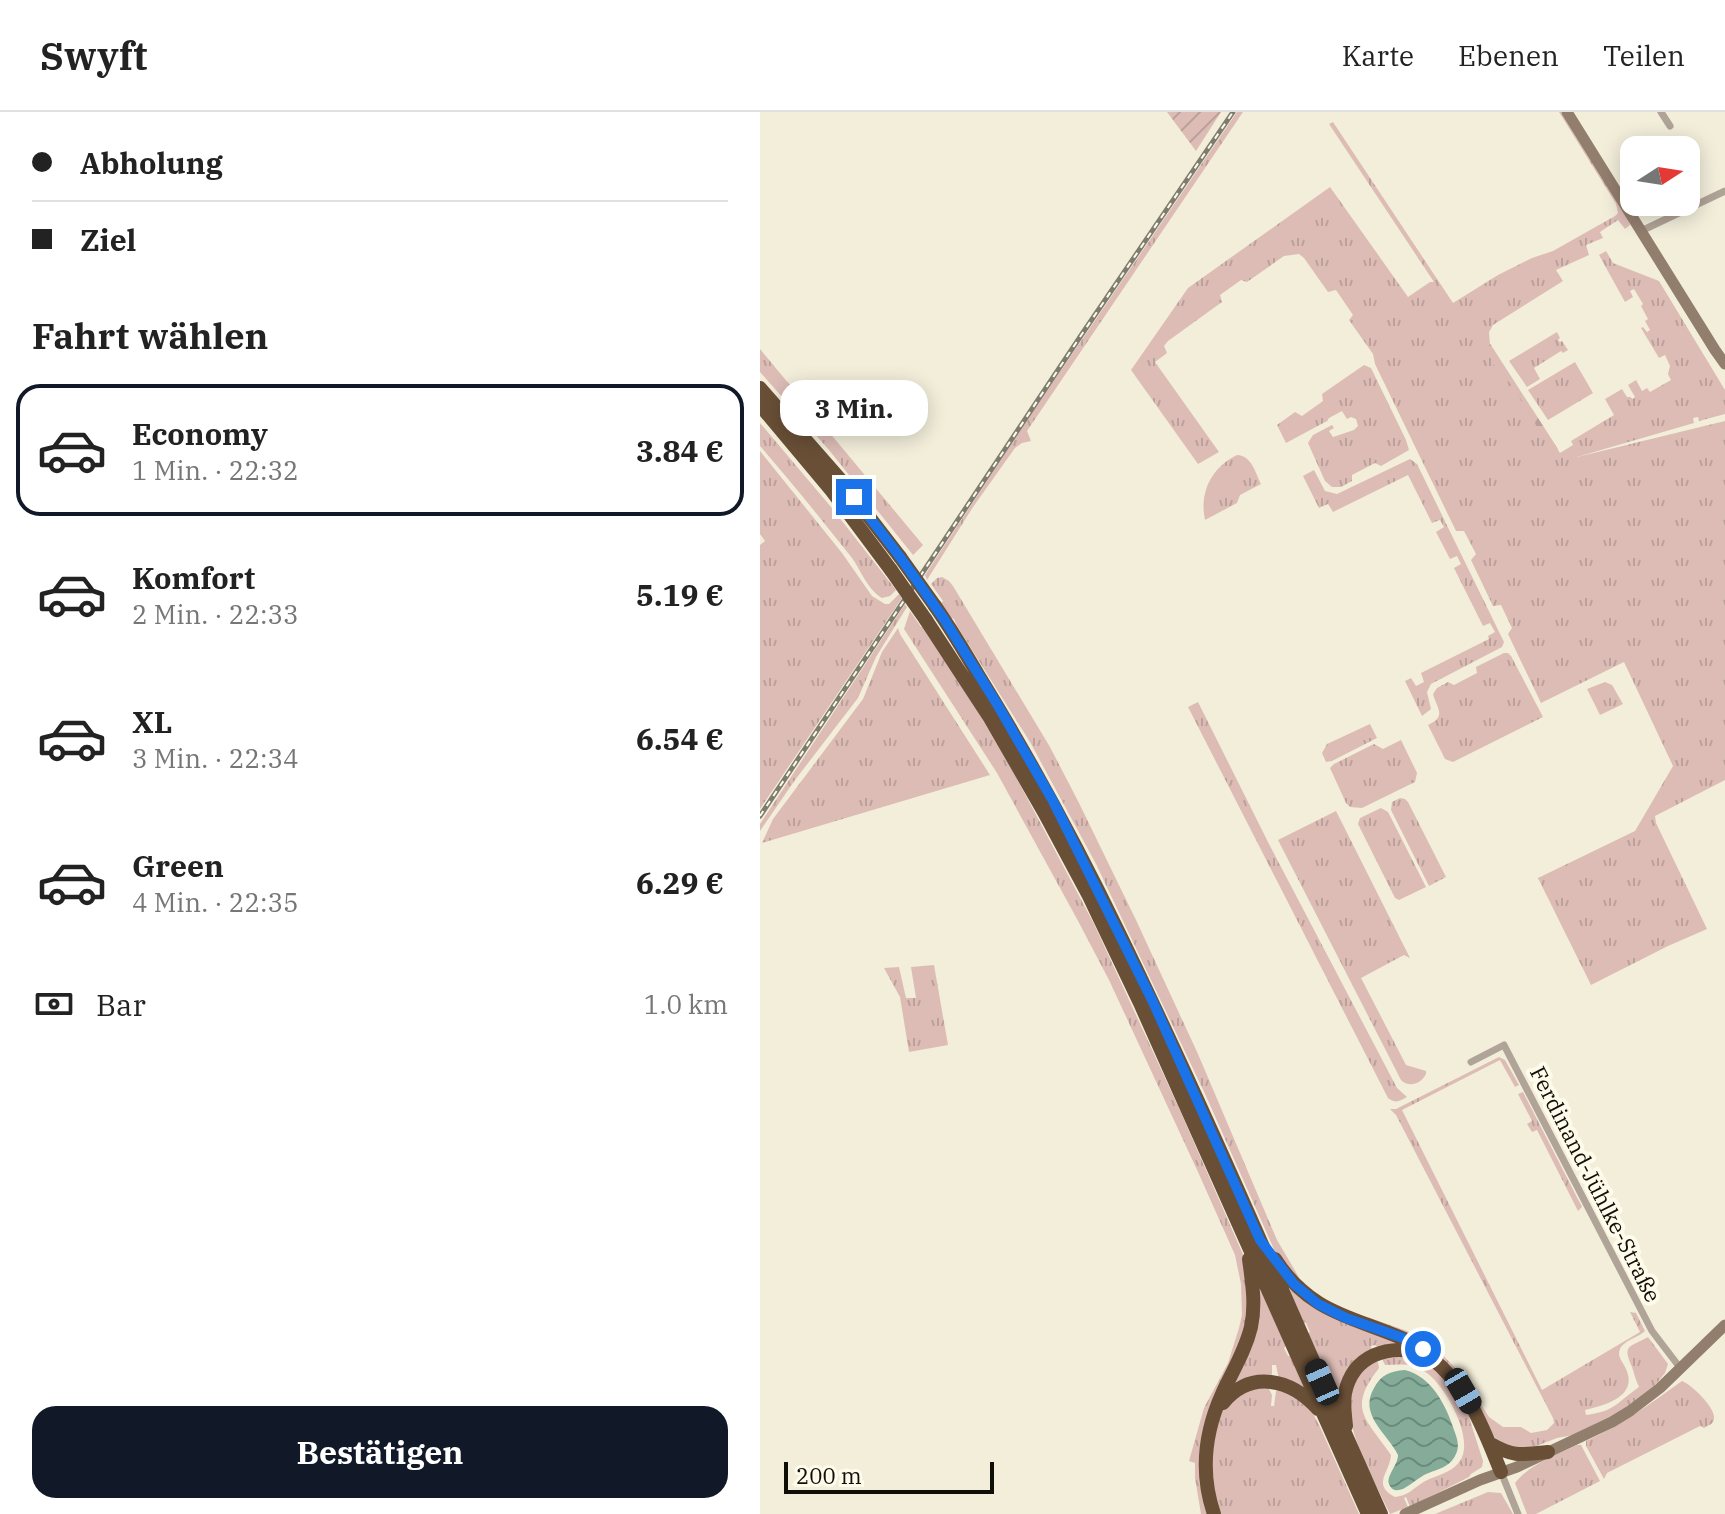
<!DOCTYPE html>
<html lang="de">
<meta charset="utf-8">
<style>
body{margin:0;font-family:"IBM Plex Serif",serif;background:#f6f6f6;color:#222;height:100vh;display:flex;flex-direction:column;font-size:30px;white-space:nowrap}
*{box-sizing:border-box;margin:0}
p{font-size:26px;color:#767676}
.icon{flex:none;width:44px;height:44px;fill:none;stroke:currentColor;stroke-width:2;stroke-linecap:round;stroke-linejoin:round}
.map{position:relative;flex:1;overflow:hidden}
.details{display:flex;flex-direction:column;background:#fff;width:760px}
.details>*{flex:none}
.top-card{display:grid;align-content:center;height:176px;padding:0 32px;background:#fff}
.needle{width:52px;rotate:78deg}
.buttons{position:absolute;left:860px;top:24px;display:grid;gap:16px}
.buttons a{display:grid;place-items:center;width:80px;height:80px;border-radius:16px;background:#fff;box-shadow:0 4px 20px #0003;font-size:40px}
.scale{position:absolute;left:24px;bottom:20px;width:210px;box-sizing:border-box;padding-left:8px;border:4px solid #0f0e07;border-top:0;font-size:22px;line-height:28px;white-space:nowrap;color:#0f0e07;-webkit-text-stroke:6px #fffbeb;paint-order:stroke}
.end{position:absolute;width:36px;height:36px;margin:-18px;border:10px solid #1a73e8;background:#fff;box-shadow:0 0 0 4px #fff}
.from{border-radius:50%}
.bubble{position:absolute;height:56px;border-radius:24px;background:#fff;box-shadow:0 4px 20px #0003;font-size:26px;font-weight:700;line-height:56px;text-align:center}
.car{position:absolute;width:24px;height:48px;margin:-24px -12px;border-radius:10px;box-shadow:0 0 6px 2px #0007;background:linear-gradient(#222 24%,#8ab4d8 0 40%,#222 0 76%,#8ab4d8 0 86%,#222 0)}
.top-card b{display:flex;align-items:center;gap:28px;height:76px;font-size:30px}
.top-card b+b{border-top:2px solid #e0e0e0}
.top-card i{width:20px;height:20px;background:#222}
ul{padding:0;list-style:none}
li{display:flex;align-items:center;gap:24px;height:132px;margin:0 16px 12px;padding:0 16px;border:4px solid transparent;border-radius:24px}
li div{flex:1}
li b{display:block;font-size:30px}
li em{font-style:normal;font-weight:700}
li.active{border-color:#111827}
li>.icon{width:72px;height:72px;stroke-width:1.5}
h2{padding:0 32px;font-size:36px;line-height:96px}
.pay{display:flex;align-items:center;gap:20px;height:88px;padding:0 32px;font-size:30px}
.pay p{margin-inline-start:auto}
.button{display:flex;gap:16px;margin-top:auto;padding:16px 32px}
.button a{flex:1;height:92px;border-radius:24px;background:#111827;color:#fff;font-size:32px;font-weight:700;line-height:92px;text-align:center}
header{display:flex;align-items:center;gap:48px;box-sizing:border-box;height:112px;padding:0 40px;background:#fff;border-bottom:2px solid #e0e0e0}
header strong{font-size:38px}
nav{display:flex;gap:44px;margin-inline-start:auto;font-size:28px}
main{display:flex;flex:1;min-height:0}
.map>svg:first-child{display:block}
.grass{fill:url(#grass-tufts)}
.forest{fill:url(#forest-firs)}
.garden{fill:url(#garden-furrows)}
.water{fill:url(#water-waves)}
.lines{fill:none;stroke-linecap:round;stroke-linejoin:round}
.street{stroke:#b0a397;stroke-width:7}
.secondary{stroke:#927e6d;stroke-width:11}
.highway{stroke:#694f36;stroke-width:14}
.rail-casing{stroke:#7e7c6e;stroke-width:5}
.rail{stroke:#fffbeb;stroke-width:2;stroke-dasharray:6;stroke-linecap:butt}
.highway-bridge{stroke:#694f36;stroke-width:14}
.route{stroke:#1a73e8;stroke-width:10}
.labels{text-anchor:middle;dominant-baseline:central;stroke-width:8;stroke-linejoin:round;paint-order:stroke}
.street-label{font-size:22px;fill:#0f0e07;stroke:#fffbeb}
</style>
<header>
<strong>Swyft</strong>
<nav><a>Karte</a><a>Ebenen</a><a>Teilen</a></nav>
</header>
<main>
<section class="details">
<div class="top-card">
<b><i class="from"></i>Abholung</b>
<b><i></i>Ziel</b>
</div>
<h2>Fahrt wählen</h2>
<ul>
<li class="active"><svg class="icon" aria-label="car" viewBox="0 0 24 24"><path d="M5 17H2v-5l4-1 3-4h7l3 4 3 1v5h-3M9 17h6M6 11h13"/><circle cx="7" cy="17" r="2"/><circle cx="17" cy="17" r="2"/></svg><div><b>Economy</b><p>1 Min. · 22:32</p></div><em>3.84 €</em></li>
<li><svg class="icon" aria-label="car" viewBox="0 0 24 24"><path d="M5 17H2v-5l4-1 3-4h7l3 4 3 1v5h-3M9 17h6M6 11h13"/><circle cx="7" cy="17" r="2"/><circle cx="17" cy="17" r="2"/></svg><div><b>Komfort</b><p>2 Min. · 22:33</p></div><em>5.19 €</em></li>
<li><svg class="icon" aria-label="car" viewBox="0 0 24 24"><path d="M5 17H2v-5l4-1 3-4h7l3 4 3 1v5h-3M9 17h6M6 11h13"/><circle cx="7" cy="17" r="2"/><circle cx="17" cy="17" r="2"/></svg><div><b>XL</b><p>3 Min. · 22:34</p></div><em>6.54 €</em></li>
<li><svg class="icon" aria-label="car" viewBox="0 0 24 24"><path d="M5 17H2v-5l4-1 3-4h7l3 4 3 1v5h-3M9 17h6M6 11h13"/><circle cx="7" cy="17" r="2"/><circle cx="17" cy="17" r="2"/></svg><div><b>Green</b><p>4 Min. · 22:35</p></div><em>6.29 €</em></li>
</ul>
<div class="pay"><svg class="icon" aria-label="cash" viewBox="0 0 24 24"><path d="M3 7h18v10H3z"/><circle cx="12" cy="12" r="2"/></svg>Bar<p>1.0 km</p></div>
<div class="button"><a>Bestätigen</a></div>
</section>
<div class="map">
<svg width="965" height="1402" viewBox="0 0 965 1402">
<defs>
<pattern id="grass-tufts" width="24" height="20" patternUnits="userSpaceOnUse" patternTransform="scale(2)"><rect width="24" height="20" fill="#ddbcb6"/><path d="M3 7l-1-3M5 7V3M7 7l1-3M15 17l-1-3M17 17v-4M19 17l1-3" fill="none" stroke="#bca09b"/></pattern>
<pattern id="forest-firs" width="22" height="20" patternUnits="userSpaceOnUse" patternTransform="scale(2)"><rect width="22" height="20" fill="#ddbcb6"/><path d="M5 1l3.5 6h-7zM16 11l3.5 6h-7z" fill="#bca09b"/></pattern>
<pattern id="garden-furrows" width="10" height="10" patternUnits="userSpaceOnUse" patternTransform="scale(2)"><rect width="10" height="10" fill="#ddbcb6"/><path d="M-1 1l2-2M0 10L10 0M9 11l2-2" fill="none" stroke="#bca09b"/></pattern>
<pattern id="water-waves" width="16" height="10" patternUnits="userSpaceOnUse" patternTransform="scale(2)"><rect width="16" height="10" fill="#84ac99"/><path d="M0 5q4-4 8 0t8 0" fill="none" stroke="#6a8a7b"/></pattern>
</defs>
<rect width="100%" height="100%" fill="#f2eeda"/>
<path class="grass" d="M477 0H483L267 319 271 329 262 331 255 336 213 395 167 468 165 463 270 304Z
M799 0H801L869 109 870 113 865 117 858 108 840 120 843 126 826 133 829 143 796 158 803 169 733 213 729 220 730 233 800 341 813 333 811 329 854 303 845 287 862 277 867 285H870L873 287 875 285 868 273 876 268 882 279 887 276 890 280 911 268 908 262 910 254 905 243 899 246 881 216 883 215 887 220 890 218 885 209 888 207 881 194 883 192 874 177 870 179 873 185 865 190 839 143 846 139 853 151 899 169 965 278V302L939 309 938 305 933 306 934 311 817 345 965 309V668L895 704 896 711 947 817 908 834 831 873 778 766 875 719 913 654 864 550 781 591 748 522 752 516 741 493 733 494 711 448 716 442 704 419H696L615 252 613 242 589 208 593 203 576 178 568 180 544 146 539 142 524 144 487 170 481 168 460 183 462 190 408 229 404 234 407 241 395 250 459 340 438 352 371 258 428 176 570 75 648 185 670 170H674L569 12 573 10 693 191 738 163 772 146 793 139 855 104 858 101 856 92Z
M797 220 800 226 798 228 800 230 802 229 808 238 803 241 801 239 774 256 780 267 767 275 749 249Z
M0 237 163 433 153 443 69 338 0 260Z
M815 250 833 281 788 308 768 278Z
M604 253 611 256 646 328 649 338 621 354 615 351 592 363V369L581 375H572L565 369 548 331 553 323 572 313 574 316 569 319 573 325 594 318 598 314 596 307 591 305 587 307 582 299 569 306 567 309 526 331 517 313 535 300 542 304 563 289 562 282Z
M0 311 71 395 136 478 130 484 122 486C108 478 101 459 92 446 62 408 32 371 0 334Z
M0 339 82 441 112 484 125 492H129L139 482 142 486 0 697V433L5 429 0 422Z
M477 343C492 344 495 360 501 372L480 383 477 391 445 408C439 380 452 355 477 343Z
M650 347 657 352 744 530 742 535 671 572 667 580 671 597 662 604 645 569 651 566 656 574 664 570 661 561 729 527 728 524 735 520 730 511 723 514 694 456 701 452 697 444 690 447 676 420 684 415 680 408 672 411 648 363 573 400 568 392 559 396 543 364 554 358 565 379 577 382Z
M182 465 189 469 193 474 290 635 319 691 376 808 438 942 517 1128 540 1167 555 1180 576 1194 647 1219 665 1229 678 1238 701 1262 729 1305 743 1315H761L771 1321 787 1318 794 1311 793 1306 636 1003 630 997H636L739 945 745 948 759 973 755 975 740 948 642 998 782 1278 880 1220 870 1200 876 1201 885 1219C879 1225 863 1229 860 1237 857 1244 862 1249 865 1255 880 1284 846 1293 825 1298L826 1303C856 1299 856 1291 879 1275 876 1269 874 1261 872 1255 862 1232 869 1236 888 1225L908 1252 905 1261 896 1272 861 1301 814 1323 797 1326 766 1338 737 1329 700 1267 558 1187 517 1144 446 984 336 752 270 630 197 514 194 507 190 505 181 491 183 489 171 472 177 466Z
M145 492 147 495 116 545 98 586 35 668 0 719V712Z
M150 499 161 515 163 514 217 598 256 665 334 812 418 994 485 1147 489 1163 485 1225 451 1299 449 1402H441L435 1366V1351L429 1349 444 1296 468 1251 479 1216 482 1203 481 1172 475 1143 438 1060 349 868 317 807 237 661 144 517Z
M138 516 140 522 230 663 2 731 13 707 103 587 122 540Z
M744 541H748L751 544 783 605 693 650 685 647 668 613C687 604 677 597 673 582L677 576 688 570 694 573 717 561 716 555Z
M845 570 852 573 863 592 840 603 827 577Z
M438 590 509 732 637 976 647 985C640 989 635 992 628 986L428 595Z
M610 612 617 626 572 649 566 650 562 641 567 632Z
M641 628 657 661 655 670 602 696 590 695 586 691 570 656 574 652 614 632 623 637Z
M640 686 645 687 648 690 686 765 669 774 631 698 632 690Z
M621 696 628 700 666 775 639 788 635 786 598 712 600 706Z
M576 699 650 846 644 843 601 866 646 953 666 959V962C661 972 649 976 641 968L518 728Z
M174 853 188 933 149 940 140 885 124 856 139 855 146 886H156L151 855Z
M763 980 822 1095 818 1099 777 1018 772 1020 767 1012 772 1009 758 982Z
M523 1167 648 1232 619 1236 615 1233 611 1234 612 1239 581 1294 548 1221 550 1220 546 1211H544Z
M497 1170 526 1234 524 1236 528 1244H530L546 1280 519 1268 516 1253H512V1262L508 1266 467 1282Z
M624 1242 659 1244 682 1261 707 1299 723 1349 722 1355 711 1362 709 1365 650 1395 646 1385 644 1386 648 1395 630 1402C615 1369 577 1306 592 1271 596 1262 608 1255 615 1248L618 1250 619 1256C586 1298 607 1307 631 1343 630 1361 611 1372 635 1385 647 1384 653 1377 662 1371 675 1363 691 1362 700 1349 715 1327 686 1275 667 1261 654 1251 641 1252 625 1253L622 1247Z
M922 1269C932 1273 955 1295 954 1306 954 1312 949 1313 944 1316L940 1314 847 1361 844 1367 826 1334V1329C862 1313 891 1291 922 1269Z
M507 1273 512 1283 511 1294H514L516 1279 522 1276 549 1294 560 1315 599 1402H459L454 1388 450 1339 462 1298 474 1284Z
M817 1333H821L840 1369 776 1402H767L755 1371C770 1352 796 1343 817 1333Z
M728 1380 741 1381 753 1402H675Z"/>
<path class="forest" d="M726 229 729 230 798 337V341L794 343 791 337 793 332 788 331 787 327 784 326 780 318 777 317C776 311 772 307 770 301L766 300 765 293 766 291 761 289C758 276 748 270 739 260L740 256 735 255 724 233Z"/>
<path class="garden" d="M407 0H461L436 39Z"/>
<path class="water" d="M645 1258C672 1265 686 1293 694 1318 697 1326 700 1334 696 1342 689 1358 673 1357 661 1365 653 1369 636 1388 629 1372 626 1364 638 1353 638 1343 628 1322 598 1303 614 1276 621 1263 630 1259 645 1258Z"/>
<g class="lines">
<path class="street" d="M901 0 910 14
M881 119 965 79
M711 950 744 933 892 1219 921 1257
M741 1360 758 1402"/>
<path class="secondary" d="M807 0 955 238 965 252
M645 1402 720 1368 757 1355 852 1310 870 1299 900 1276 965 1213"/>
<path class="highway" d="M0 276 79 366 140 445
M0 293 72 379 131 458
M175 494C191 517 206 542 220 566 271 649 317 734 359 821 452 1012 534 1208 621 1402
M166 508 230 606 284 700 329 784 380 891 608 1402
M515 1147C552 1205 599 1205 655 1232 661 1236 664 1239 669 1244 709 1276 722 1313 741 1360
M463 1291C491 1257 531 1267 558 1297
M586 1314C585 1303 583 1292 585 1281 593 1243 628 1232 661 1241
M729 1331C753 1345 761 1343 788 1340
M454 1402C440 1361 444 1322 462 1282 472 1260 485 1240 491 1215 496 1192 492 1170 489 1147"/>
<g class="rail-casing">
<path id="rail" d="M0 704 322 222 473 0"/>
</g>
<use href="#rail" class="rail"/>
<path class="highway-bridge" d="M140 445 175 494
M131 458 166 508"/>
</g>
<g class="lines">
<path class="route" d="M94 385 140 445 184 507 237 592 293 689 393 890 500 1128 534 1172 558 1192 586 1206 643 1226 663 1237"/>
</g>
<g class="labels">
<g class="street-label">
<text transform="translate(836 1072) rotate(63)">Ferdinand-Jühlke-Straße</text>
</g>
</g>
</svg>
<div class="buttons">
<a><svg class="needle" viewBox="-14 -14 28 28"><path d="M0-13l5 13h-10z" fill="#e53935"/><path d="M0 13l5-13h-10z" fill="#767676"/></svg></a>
</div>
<div class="scale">200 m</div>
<i class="end from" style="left:663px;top:1237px"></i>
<i class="end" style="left:94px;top:385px"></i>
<div class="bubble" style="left:20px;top:268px;width:148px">3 Min.</div>
<i class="car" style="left:562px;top:1270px;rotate:336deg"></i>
<i class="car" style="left:703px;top:1279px;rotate:150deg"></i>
</div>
</main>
